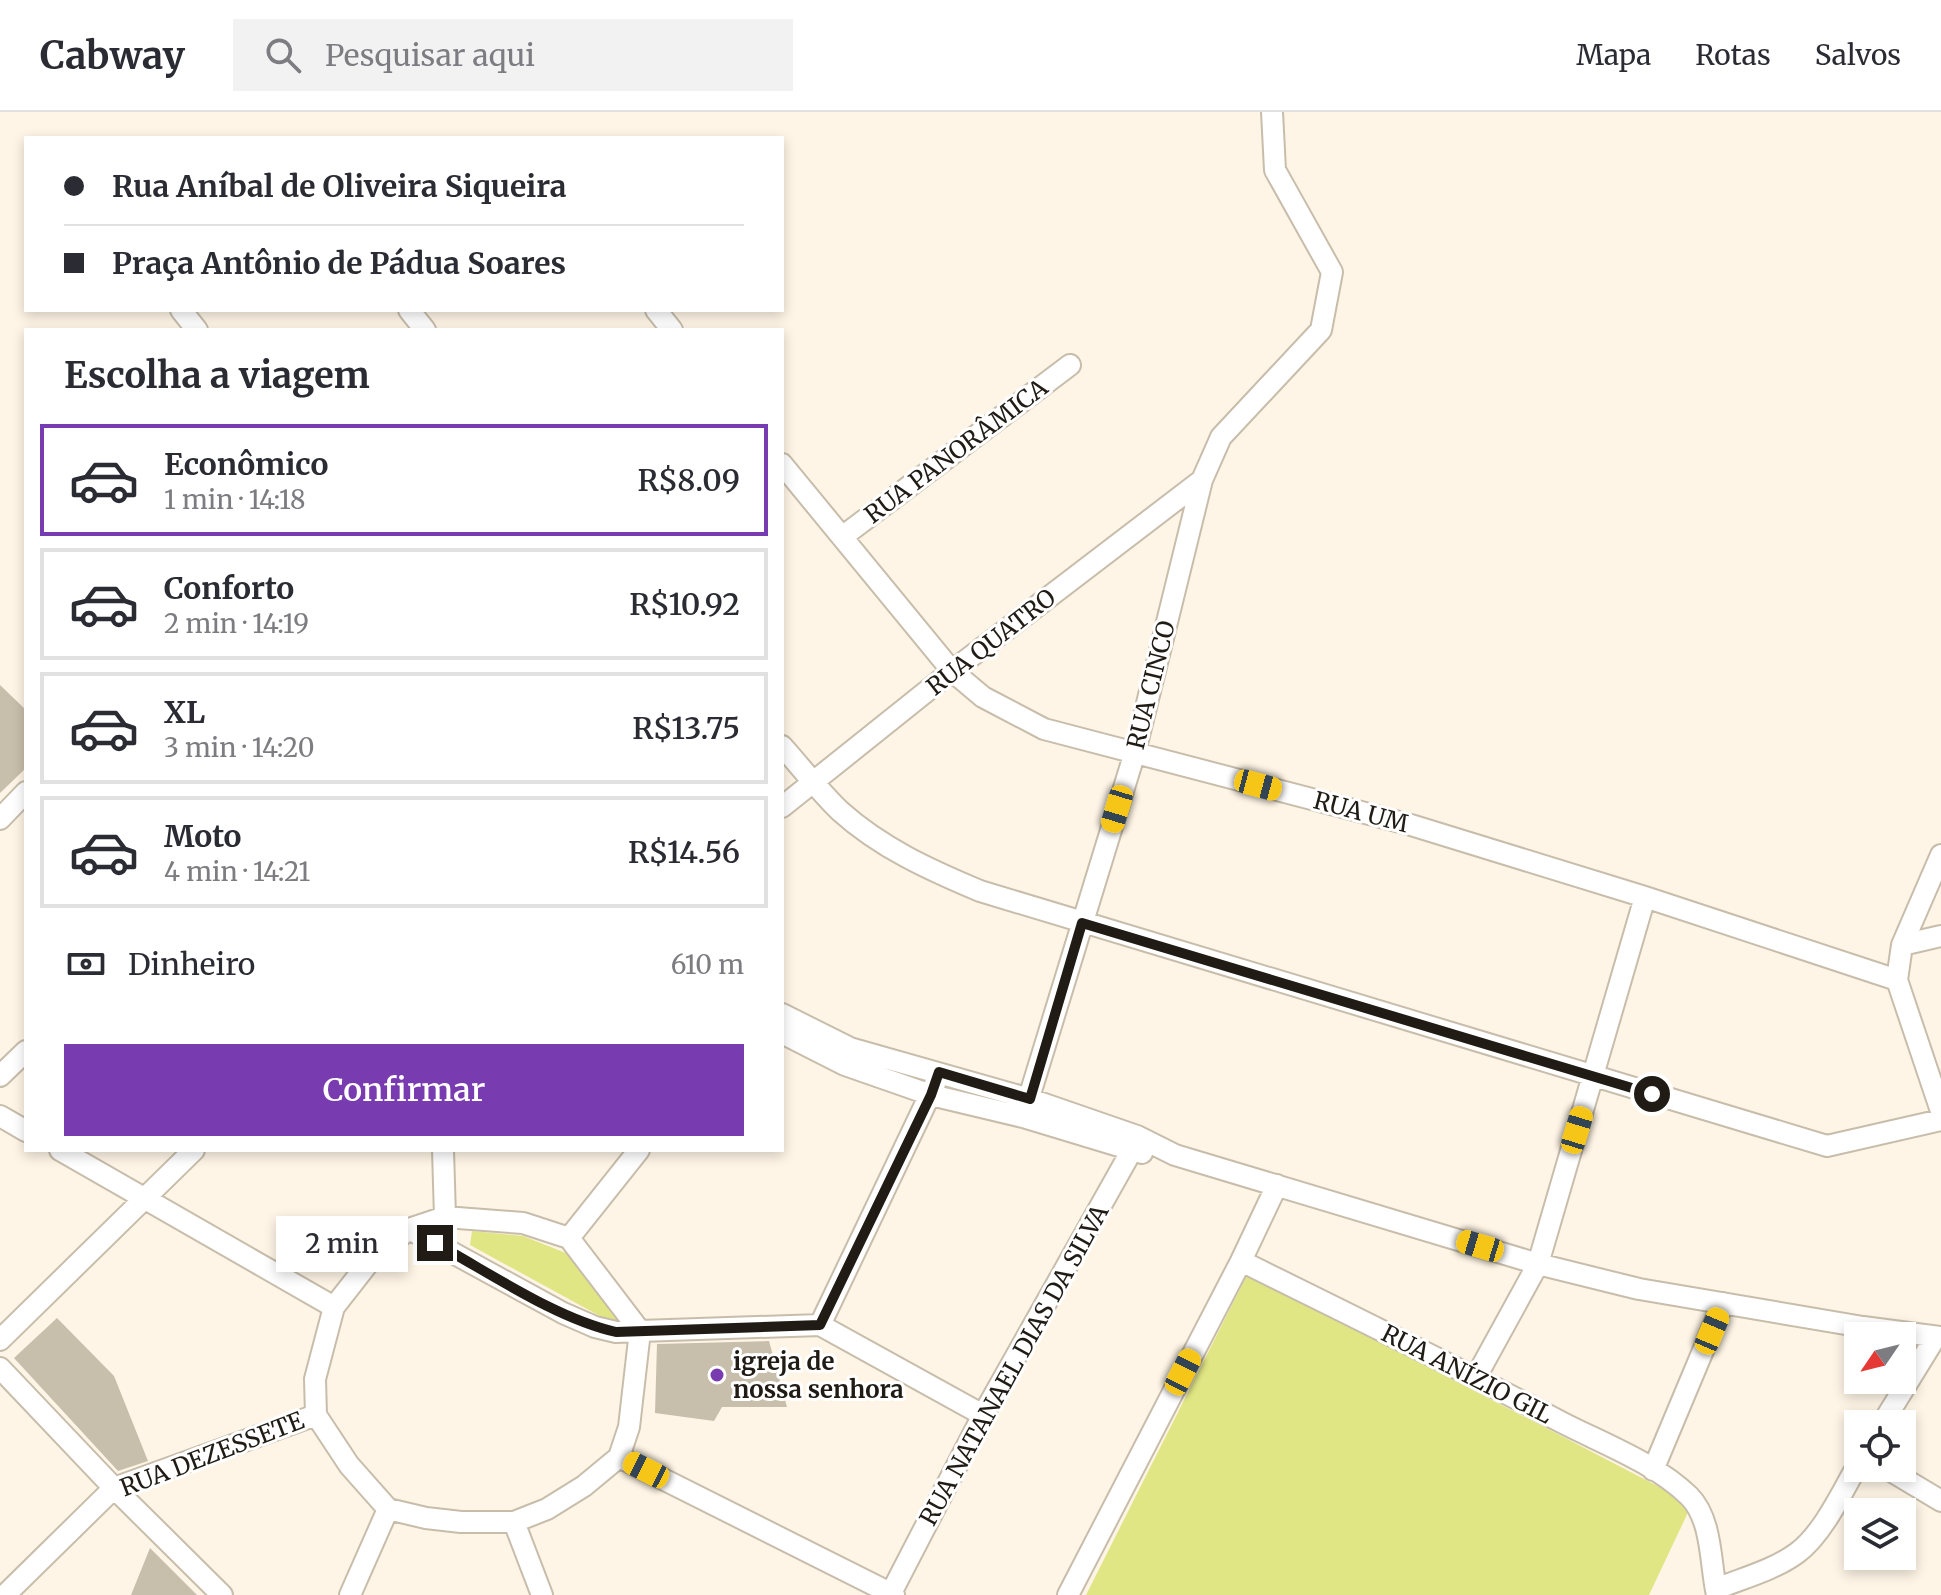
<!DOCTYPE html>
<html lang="pt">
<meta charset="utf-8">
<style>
body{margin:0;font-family:Merriweather,serif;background:#f2f2f3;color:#2b2b33;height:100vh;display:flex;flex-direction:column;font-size:30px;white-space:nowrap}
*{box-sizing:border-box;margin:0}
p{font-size:26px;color:#7c7c81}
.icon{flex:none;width:44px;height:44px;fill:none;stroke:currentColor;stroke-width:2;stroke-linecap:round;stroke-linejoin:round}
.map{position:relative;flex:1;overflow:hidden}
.panel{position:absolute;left:24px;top:216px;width:760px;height:824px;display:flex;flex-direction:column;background:#fff;border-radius:0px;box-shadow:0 4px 12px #0003}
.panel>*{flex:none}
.hud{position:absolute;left:24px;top:24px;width:760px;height:176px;border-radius:0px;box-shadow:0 4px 12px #0003;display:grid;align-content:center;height:176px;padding:0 40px;background:#fff}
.needle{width:52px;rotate:235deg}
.fabs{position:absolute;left:1844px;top:1210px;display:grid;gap:16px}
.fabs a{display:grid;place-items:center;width:72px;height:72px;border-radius:0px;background:#fff;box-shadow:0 4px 12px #0003;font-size:40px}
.end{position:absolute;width:36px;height:36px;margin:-18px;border:10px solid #201c15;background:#fff;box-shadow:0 0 0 4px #fff}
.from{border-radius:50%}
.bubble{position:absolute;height:56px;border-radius:0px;background:#fff;box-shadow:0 4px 12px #0003;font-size:26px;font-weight:600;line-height:56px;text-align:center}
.car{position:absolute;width:24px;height:48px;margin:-24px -12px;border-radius:10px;box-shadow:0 0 6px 2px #0007;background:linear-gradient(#f5c518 24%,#345 0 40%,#f5c518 0 76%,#345 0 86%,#f5c518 0)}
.hud b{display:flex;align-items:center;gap:28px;height:76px;font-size:30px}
.hud b+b{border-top:2px solid #e1e1e2}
.hud i{width:20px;height:20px;background:#2b2b33}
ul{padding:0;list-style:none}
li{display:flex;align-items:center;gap:24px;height:112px;margin:0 16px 12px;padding:0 24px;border:4px solid #e1e1e2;border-radius:0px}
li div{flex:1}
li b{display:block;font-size:30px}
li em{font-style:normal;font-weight:600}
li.current{border-color:#793bb0}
li>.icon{width:72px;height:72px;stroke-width:1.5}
h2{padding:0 40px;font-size:36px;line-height:96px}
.pay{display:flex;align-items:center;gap:20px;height:88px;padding:0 40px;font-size:30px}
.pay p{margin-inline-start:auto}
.primary-button{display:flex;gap:16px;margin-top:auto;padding:16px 40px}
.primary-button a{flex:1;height:92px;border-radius:0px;background:#793bb0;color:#fff;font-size:32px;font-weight:600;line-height:92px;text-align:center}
header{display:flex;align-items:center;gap:48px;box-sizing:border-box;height:112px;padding:0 40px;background:#fff;border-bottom:2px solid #e1e1e2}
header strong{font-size:38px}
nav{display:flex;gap:44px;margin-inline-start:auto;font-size:28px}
.search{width:560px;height:72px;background:#f2f2f3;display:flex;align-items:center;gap:20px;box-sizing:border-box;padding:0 28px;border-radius:0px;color:#7c7c81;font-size:30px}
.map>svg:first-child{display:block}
.green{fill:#e1e684}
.building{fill:#c8beac}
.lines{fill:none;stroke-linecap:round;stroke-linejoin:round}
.minor-casing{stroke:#c8bdab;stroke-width:24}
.minor{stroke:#fff;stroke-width:20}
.route{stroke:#201c15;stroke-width:10}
.poi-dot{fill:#793bb0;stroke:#fff;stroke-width:3}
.labels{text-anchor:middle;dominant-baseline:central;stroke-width:6;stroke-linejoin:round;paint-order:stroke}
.street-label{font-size:24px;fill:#201c15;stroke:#fff}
.poi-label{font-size:24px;font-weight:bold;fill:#201c15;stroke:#fff;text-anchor:start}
</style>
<header>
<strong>Cabway</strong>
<div class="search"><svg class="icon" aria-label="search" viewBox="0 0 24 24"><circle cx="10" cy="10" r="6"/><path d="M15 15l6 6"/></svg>Pesquisar aqui</div>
<nav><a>Mapa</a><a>Rotas</a><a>Salvos</a></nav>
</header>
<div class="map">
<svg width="1941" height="1483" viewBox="0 0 1941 1483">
<rect width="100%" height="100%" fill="#fef5e6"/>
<path class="green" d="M472 1119 523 1124 571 1143 620 1209 618 1214 470 1133Z
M1248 1161 1692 1392 1649 1483H1086Z"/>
<path class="building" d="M0 573 26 598V656L0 681Z
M57 1206 114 1264 148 1349 118 1359 14 1246Z
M769 1229 787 1295H722L714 1309 655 1301 657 1232Z
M150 1436 197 1483H131Z"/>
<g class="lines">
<g class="minor-casing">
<path id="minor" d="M181 198 197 218
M409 198 425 218
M656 198 672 218
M782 352 952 559 983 585 1044 617 1411 713 1645 785 1897 868
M842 425 1070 253
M782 634C801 655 819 679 840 699 881 736 930 758 980 779L1827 1034 1941 1008
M782 695 952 559 1202 368
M0 707 26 680
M1941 743 1902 833 1897 868 1941 999
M1902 833 1941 824
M782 902 850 936 1030 987 1137 1024 1175 1043 1538 1152 1639 1177 1863 1215 1941 1225
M782 921 845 953 931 983 1023 1005 1142 1041
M0 964 26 939
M0 1004 26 1019
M1023 1005 1135 640 1202 368 1221 325 1321 218 1332 160 1275 58 1272 0
M60 1038 334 1195
M443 1038 445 1105
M409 1117 563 1201 595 1215 616 1220 640 1219 629 1315 619 1345 584 1374 547 1397 514 1410H461L426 1406 388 1397 349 1353 316 1303 315 1267 334 1195 370 1149Z
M409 1117 445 1105 523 1111 569 1126 640 1219 820 1213 983 1303
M569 1126 639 1038
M1241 1149C1348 1202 1457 1255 1563 1311 1604 1332 1655 1351 1689 1384 1713 1408 1710 1453 1717 1483
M820 1213 935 972
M0 1228 194 1038
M0 1256 114 1376 222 1483
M1476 1265 1538 1152 1645 785
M1882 1312 1935 1226
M619 1345 894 1483
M1886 1356 1941 1389
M1653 1358 1723 1191
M514 1410 542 1483
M1716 1477C1743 1466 1774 1458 1797 1441 1822 1423 1843 1379 1858 1352
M5 1483 114 1376 316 1303
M350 1483 388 1397
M890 1483 983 1303 1132 1038 1137 1024
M1068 1483 1241 1149 1277 1073"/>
</g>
<use href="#minor" class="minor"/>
</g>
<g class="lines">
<path class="route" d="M435 1131C490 1161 555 1206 616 1220L820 1213 931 983 939 960 1030 987 1082 811 1652 982"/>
</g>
<circle class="poi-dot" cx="717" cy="1263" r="8"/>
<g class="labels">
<g class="street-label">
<text transform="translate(956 339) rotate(-37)">RUA PANORÂMICA</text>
<text transform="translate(991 530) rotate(-38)">RUA QUATRO</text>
<text transform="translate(1151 573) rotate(-76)">RUA CINCO</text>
<text transform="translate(1361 700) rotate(15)">RUA UM</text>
<text transform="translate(1014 1253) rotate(-61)">RUA NATANAEL DIAS DA SILVA</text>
<text transform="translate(1467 1262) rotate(27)">RUA ANÍZIO GIL</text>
<text transform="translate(212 1342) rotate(-21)">RUA DEZESSETE</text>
</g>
<g class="poi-label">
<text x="733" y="1249">igreja de<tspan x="733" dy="28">nossa senhora</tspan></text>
</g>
</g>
</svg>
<div class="fabs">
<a><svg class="needle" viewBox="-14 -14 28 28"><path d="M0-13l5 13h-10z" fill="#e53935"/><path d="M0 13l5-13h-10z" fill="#7c7c81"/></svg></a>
<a><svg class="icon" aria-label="locate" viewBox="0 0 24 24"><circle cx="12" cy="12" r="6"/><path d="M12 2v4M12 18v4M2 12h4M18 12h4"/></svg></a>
<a><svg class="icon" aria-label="layers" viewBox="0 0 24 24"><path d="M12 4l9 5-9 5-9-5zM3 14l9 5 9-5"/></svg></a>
</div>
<i class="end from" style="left:1652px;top:982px"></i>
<i class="end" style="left:435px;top:1131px"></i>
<div class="bubble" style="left:276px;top:1104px;width:132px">2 min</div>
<i class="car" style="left:1258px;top:673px;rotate:105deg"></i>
<i class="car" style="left:1117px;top:697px;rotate:197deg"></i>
<i class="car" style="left:1577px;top:1018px;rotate:17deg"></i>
<i class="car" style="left:1480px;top:1134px;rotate:287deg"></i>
<i class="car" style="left:1712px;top:1219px;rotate:23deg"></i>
<i class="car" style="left:1183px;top:1260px;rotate:27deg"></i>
<i class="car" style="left:646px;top:1358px;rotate:297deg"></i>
<div class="hud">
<b><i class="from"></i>Rua Aníbal de Oliveira Siqueira</b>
<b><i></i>Praça Antônio de Pádua Soares</b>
</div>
<section class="panel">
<h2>Escolha a viagem</h2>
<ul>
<li class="current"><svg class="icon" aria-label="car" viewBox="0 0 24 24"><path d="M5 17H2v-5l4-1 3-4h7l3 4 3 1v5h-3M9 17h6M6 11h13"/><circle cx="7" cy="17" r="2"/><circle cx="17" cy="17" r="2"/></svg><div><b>Econômico</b><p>1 min · 14:18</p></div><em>R$8.09</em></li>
<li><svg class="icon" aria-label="car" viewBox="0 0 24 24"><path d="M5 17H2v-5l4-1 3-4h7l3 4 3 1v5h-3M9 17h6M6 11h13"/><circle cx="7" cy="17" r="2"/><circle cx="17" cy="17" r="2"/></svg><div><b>Conforto</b><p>2 min · 14:19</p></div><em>R$10.92</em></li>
<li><svg class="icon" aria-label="car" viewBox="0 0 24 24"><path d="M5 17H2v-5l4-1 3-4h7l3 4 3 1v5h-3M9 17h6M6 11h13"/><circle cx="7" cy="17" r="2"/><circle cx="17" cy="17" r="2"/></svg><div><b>XL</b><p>3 min · 14:20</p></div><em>R$13.75</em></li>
<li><svg class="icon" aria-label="car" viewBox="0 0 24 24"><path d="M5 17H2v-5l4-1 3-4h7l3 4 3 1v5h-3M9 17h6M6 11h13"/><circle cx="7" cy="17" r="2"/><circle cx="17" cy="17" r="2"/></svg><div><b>Moto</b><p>4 min · 14:21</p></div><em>R$14.56</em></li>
</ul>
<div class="pay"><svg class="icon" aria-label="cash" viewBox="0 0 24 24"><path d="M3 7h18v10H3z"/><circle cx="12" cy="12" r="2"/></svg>Dinheiro<p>610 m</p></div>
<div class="primary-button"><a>Confirmar</a></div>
</section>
</div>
